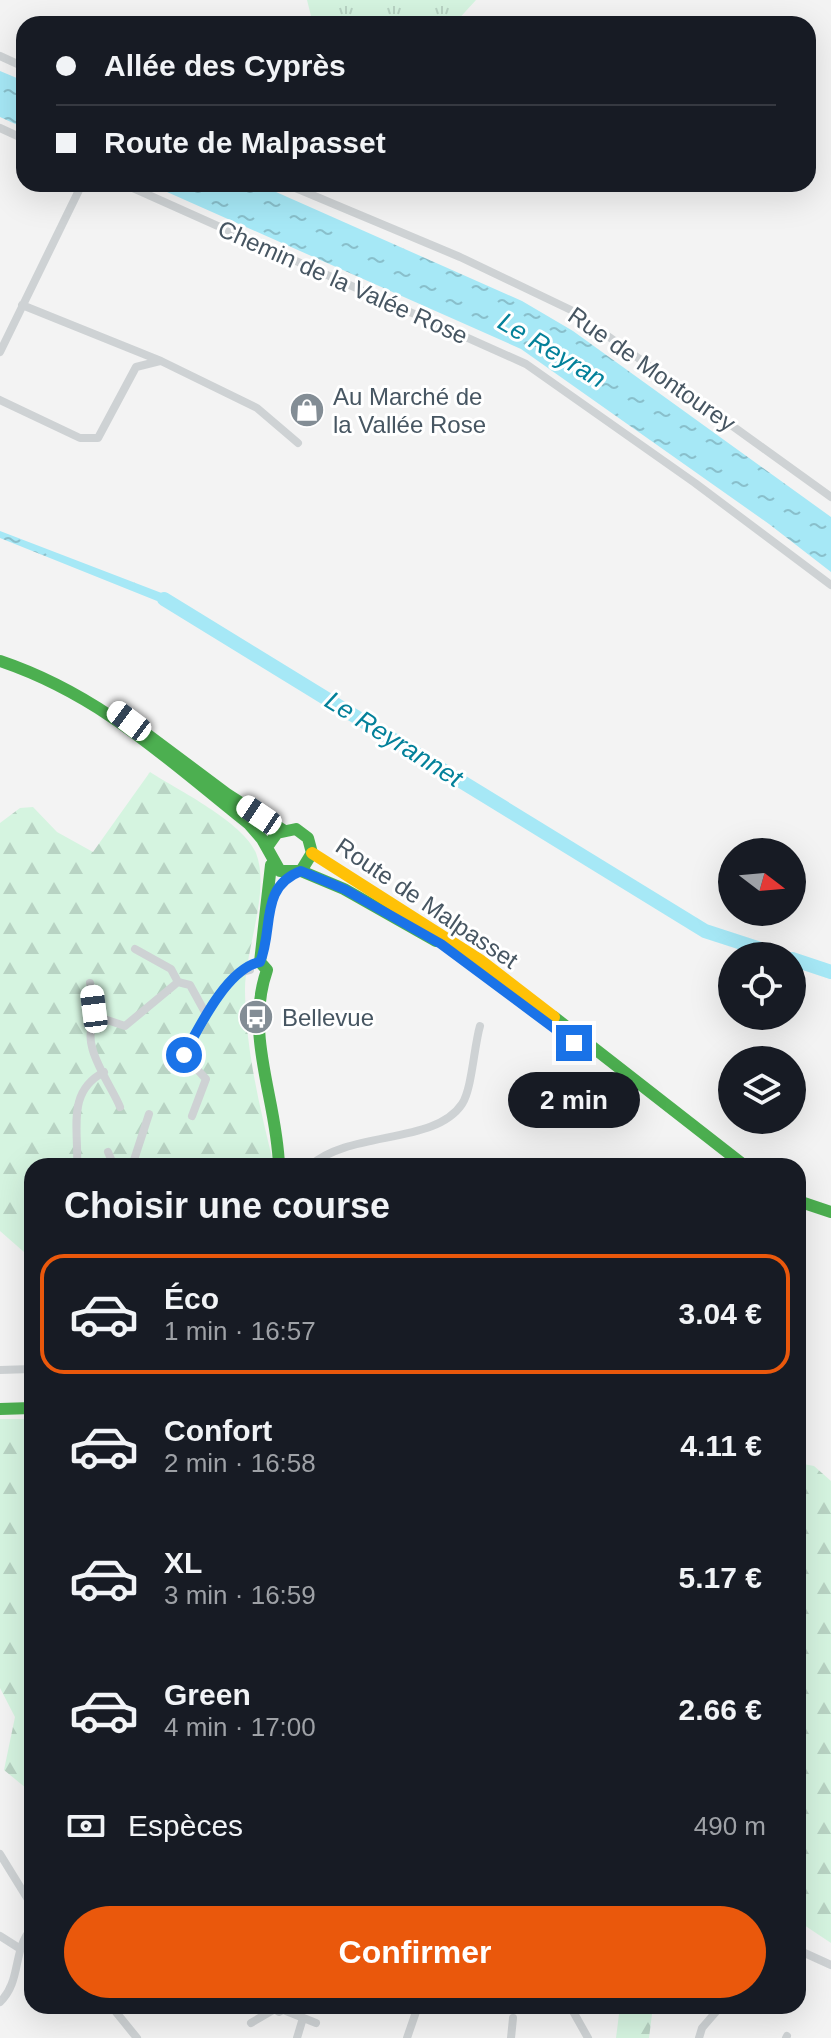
<!DOCTYPE html>
<html lang="fr">
<meta charset="utf-8">
<style>
body{margin:0;font-family:Arial,sans-serif;background:#20242c;color:#f1f3f6;height:100vh;display:flex;flex-direction:column;font-size:30px;white-space:nowrap}
*{box-sizing:border-box;margin:0}
p{font-size:26px;color:#9ea1a6}
.icon{flex:none;width:44px;height:44px;fill:none;stroke:currentColor;stroke-width:2;stroke-linecap:round;stroke-linejoin:round}
.map{position:relative;flex:1;overflow:hidden}
.sheet{position:absolute;left:24px;top:1158px;width:782px;height:856px;display:flex;flex-direction:column;background:#171b24;border-radius:24px;box-shadow:0 8px 32px #0002}
.sheet>*{flex:none}
.banner{position:absolute;left:16px;top:16px;width:800px;height:176px;border-radius:24px;box-shadow:0 8px 32px #0002;display:grid;align-content:center;height:176px;padding:0 40px;background:#171b24}
.needle{width:52px;rotate:106deg}
.fabs{position:absolute;left:718px;top:838px;display:grid;gap:16px}
.fabs a{display:grid;place-items:center;width:88px;height:88px;border-radius:50%;background:#171b24;box-shadow:0 8px 32px #0002;font-size:40px}
.end{position:absolute;width:36px;height:36px;margin:-18px;border:10px solid #1a73e8;background:#fff;box-shadow:0 0 0 4px #fff}
.from{border-radius:50%}
.bubble{position:absolute;height:56px;border-radius:28px;background:#171b24;box-shadow:0 8px 32px #0002;font-size:26px;font-weight:700;line-height:56px;text-align:center}
.car{position:absolute;width:24px;height:48px;margin:-24px -12px;border-radius:10px;box-shadow:0 0 6px 2px #0007;background:linear-gradient(#fff 24%,#345 0 40%,#fff 0 76%,#345 0 86%,#fff 0)}
.banner b{display:flex;align-items:center;gap:28px;height:76px;font-size:30px}
.banner b+b{border-top:2px solid #363941}
.banner i{width:20px;height:20px;background:#f1f3f6}
ul{padding:0;list-style:none}
li{display:flex;align-items:center;gap:24px;height:120px;margin:0 16px 12px;padding:0 24px;border:4px solid transparent;border-radius:24px}
li div{flex:1}
li b{display:block;font-size:30px}
li em{font-style:normal;font-weight:700}
li.current{border-color:#ea580c}
li>.icon{width:72px;height:72px;stroke-width:1.5}
h2{padding:0 40px;font-size:36px;line-height:96px}
.pay{display:flex;align-items:center;gap:20px;height:88px;padding:0 40px;font-size:30px}
.pay p{margin-inline-start:auto}
.button{display:flex;gap:16px;margin-top:auto;padding:16px 40px}
.button a{flex:1;height:92px;border-radius:48px;background:#ea580c;color:#fff;font-size:32px;font-weight:700;line-height:92px;text-align:center}
.map>svg:first-child{display:block}
.forest{fill:url(#forest-firs)}
.park{fill:url(#park-tufts)}
.water{fill:url(#water-ripples)}
.lines{fill:none;stroke-linecap:round;stroke-linejoin:round}
.river{stroke:#a6e8f6;stroke-width:14}
.street{stroke:#ced2d4;stroke-width:8}
.fast{stroke:#4caf50;stroke-width:12}
.slow{stroke:#ffc107;stroke-width:12}
.route{stroke:#1a73e8;stroke-width:10}
.labels{text-anchor:middle;dominant-baseline:central;stroke-width:6;stroke-linejoin:round;paint-order:stroke}
.street-label{font-size:24px;fill:#475662;stroke:#fff}
.poi-label{font-size:24px;fill:#475662;stroke:#fff;text-anchor:start}
.water-label{font-size:26px;font-style:italic;fill:#03819a;stroke:#fff}
</style>
<div class="map">
<svg width="831" height="2038" viewBox="0 0 831 2038">
<defs>
<pattern id="forest-firs" width="22" height="20" patternUnits="userSpaceOnUse" patternTransform="scale(2)"><rect width="22" height="20" fill="#d5f4e0"/><path d="M5 1l3.5 6h-7zM16 11l3.5 6h-7z" fill="#b8d3c3"/></pattern>
<pattern id="park-tufts" width="24" height="20" patternUnits="userSpaceOnUse" patternTransform="scale(2)"><rect width="24" height="20" fill="#d5f4e0"/><path d="M3 7l-1-3M5 7V3M7 7l1-3M15 17l-1-3M17 17v-4M19 17l1-3" fill="none" stroke="#b8d3c3"/></pattern>
<pattern id="water-ripples" width="26" height="14" patternUnits="userSpaceOnUse" patternTransform="scale(2)"><rect width="26" height="14" fill="#a6e8f6"/><path d="M2 4q2-2 4 0t4 0M15 11q2-2 4 0t4 0" fill="none" stroke="#89bfcb"/></pattern>
</defs>
<rect width="100%" height="100%" fill="#f3f3f3"/>
<path class="forest" d="M150 772C178 790 243 822 256 853 271 891 244 952 245 992 246 1052 260 1108 274 1166H32V1259L0 1231V823L20 808 33 807 57 832 93 852Z
M0 1419H30L32 1425V1793L4 1770 15 1717 0 1688Z
M798 1463 814 1466 831 1481V1943L798 1921Z
M620 2006H653L649 2038H616Z"/>
<path class="park" d="M307 0H483H476L454 24H313Z"/>
<path class="water" d="M0 71 24 81V128L0 117Z
M149 184H258L522 301 573 331 831 517V572L769 524 521 349Z
M0 531 172 597 179 605 177 609 0 538Z"/>
<g class="lines">
<path class="river" d="M164 599 705 931 782 956
M792 959 831 972"/>
<path class="street" d="M0 56 24 67
M0 128 24 139
M124 184 526 364 695 483 831 585
M286 184 460 257 573 311 831 497
M22 305 161 361 257 408 298 443
M0 352 82 184
M0 400 80 438H98L136 367 160 361
M135 949 171 969 178 982
M90 983 98 1017 125 1026 178 982 190 985 206 1014
M98 1017C75 1039 111 1084 120 1107
M192 1116 206 1079 184 1055C197 1032 223 973 250 970
M108 1152 114 1166
M77 1166C79 1129 66 1092 104 1072
M132 1166 149 1114
M310 1166C350 1130 435 1145 462 1104 472 1089 474 1046 480 1026
M0 1370 32 1369
M0 1854 32 1906
M0 1936 19 1948
M798 1950 831 1965
M0 2002C22 1981 12 1950 32 1928
M111 2006 137 2038
M270 2006 279 2012 290 2006
M570 2006 588 2038
M286 2011 316 2023
M251 2023 273 2010
M297 2038 303 2018
M407 2038 418 2006
M511 2038 513 2018
M699 2038 702 2028 721 2006
M786 2038 787 2036"/>
<path class="fast" d="M0 661C101 695 167 759 249 824L262 839 280 871H301L312 853 308 838 296 829 277 833 267 847
M136 726 227 794 283 830
M301 871 344 889 436 941
M260 962 267 970C244 1036 277 1099 279 1166
M260 962 271 865
M554 1017 745 1166
M798 1201 831 1212
M0 1409 32 1408"/>
<path class="slow" d="M312 853 480 960 554 1017"/>
</g>
<g class="lines">
<path class="route" d="M184 1055C200 1025 228 968 260 962 274 929 259 887 301 871L344 889 441 944 574 1043"/>
</g>
<defs>
<g id="shop-disc" transform="scale(1.8)"><circle r="9.5" fill="#838d95" stroke="#fff"/><path d="M-5-2.5h2.3a2.7 3.5 0 0 1 5.4 0H5L5.5 6h-11ZM-1.5-2.5h3a1.5 2.3 0 0 0-3 0Z" fill="#fff"/></g>
<g id="bus-disc" transform="scale(1.8)"><circle r="9.5" fill="#838d95" stroke="#fff"/><path d="M-5-6H5V4H4V6H2V4H-2V6H-4V4H-5ZM-3.5-4V0h7V-4ZM-3.5 1.2v1.5H-2V1.2ZM2 1.2v1.5H3.5V1.2Z" fill="#fff"/></g>
</defs>
<g fill-rule="evenodd">
<use href="#shop-disc" x="307" y="410"/>
<use href="#bus-disc" x="256" y="1017"/>
</g>
<g class="labels">
<g class="street-label">
<text transform="translate(343 282) rotate(24)">Chemin de la Valée Rose</text>
<text transform="translate(652 369) rotate(35)">Rue de Montourey</text>
<text transform="translate(427 903) rotate(34)">Route de Malpasset</text>
</g>
<g class="poi-label">
<text x="333" y="396">Au Marché de<tspan x="333" dy="28">la Vallée Rose</tspan></text>
<text x="282" y="1017">Bellevue</text>
</g>
<g class="water-label">
<text transform="translate(552 350) rotate(31)">Le Reyran</text>
<text transform="translate(394 739) rotate(32)">Le Reyrannet</text>
</g>
</g>
</svg>
<div class="fabs">
<a><svg class="needle" viewBox="-14 -14 28 28"><path d="M0-13l5 13h-10z" fill="#e53935"/><path d="M0 13l5-13h-10z" fill="#9ea1a6"/></svg></a>
<a><svg class="icon" aria-label="locate" viewBox="0 0 24 24"><circle cx="12" cy="12" r="6"/><path d="M12 2v4M12 18v4M2 12h4M18 12h4"/></svg></a>
<a><svg class="icon" aria-label="layers" viewBox="0 0 24 24"><path d="M12 4l9 5-9 5-9-5zM3 14l9 5 9-5"/></svg></a>
</div>
<i class="end from" style="left:184px;top:1055px"></i>
<i class="end" style="left:574px;top:1043px"></i>
<div class="bubble" style="left:508px;top:1072px;width:132px">2 min</div>
<i class="car" style="left:129px;top:721px;rotate:307deg"></i>
<i class="car" style="left:259px;top:815px;rotate:304deg"></i>
<i class="car" style="left:94px;top:1009px;rotate:353deg"></i>
<div class="banner">
<b><i class="from"></i>Allée des Cyprès</b>
<b><i></i>Route de Malpasset</b>
</div>
<section class="sheet">
<h2>Choisir une course</h2>
<ul>
<li class="current"><svg class="icon" aria-label="car" viewBox="0 0 24 24"><path d="M5 17H2v-5l4-1 3-4h7l3 4 3 1v5h-3M9 17h6M6 11h13"/><circle cx="7" cy="17" r="2"/><circle cx="17" cy="17" r="2"/></svg><div><b>Éco</b><p>1 min · 16:57</p></div><em>3.04 €</em></li>
<li><svg class="icon" aria-label="car" viewBox="0 0 24 24"><path d="M5 17H2v-5l4-1 3-4h7l3 4 3 1v5h-3M9 17h6M6 11h13"/><circle cx="7" cy="17" r="2"/><circle cx="17" cy="17" r="2"/></svg><div><b>Confort</b><p>2 min · 16:58</p></div><em>4.11 €</em></li>
<li><svg class="icon" aria-label="car" viewBox="0 0 24 24"><path d="M5 17H2v-5l4-1 3-4h7l3 4 3 1v5h-3M9 17h6M6 11h13"/><circle cx="7" cy="17" r="2"/><circle cx="17" cy="17" r="2"/></svg><div><b>XL</b><p>3 min · 16:59</p></div><em>5.17 €</em></li>
<li><svg class="icon" aria-label="car" viewBox="0 0 24 24"><path d="M5 17H2v-5l4-1 3-4h7l3 4 3 1v5h-3M9 17h6M6 11h13"/><circle cx="7" cy="17" r="2"/><circle cx="17" cy="17" r="2"/></svg><div><b>Green</b><p>4 min · 17:00</p></div><em>2.66 €</em></li>
</ul>
<div class="pay"><svg class="icon" aria-label="cash" viewBox="0 0 24 24"><path d="M3 7h18v10H3z"/><circle cx="12" cy="12" r="2"/></svg>Espèces<p>490 m</p></div>
<div class="button"><a>Confirmer</a></div>
</section>
</div>
